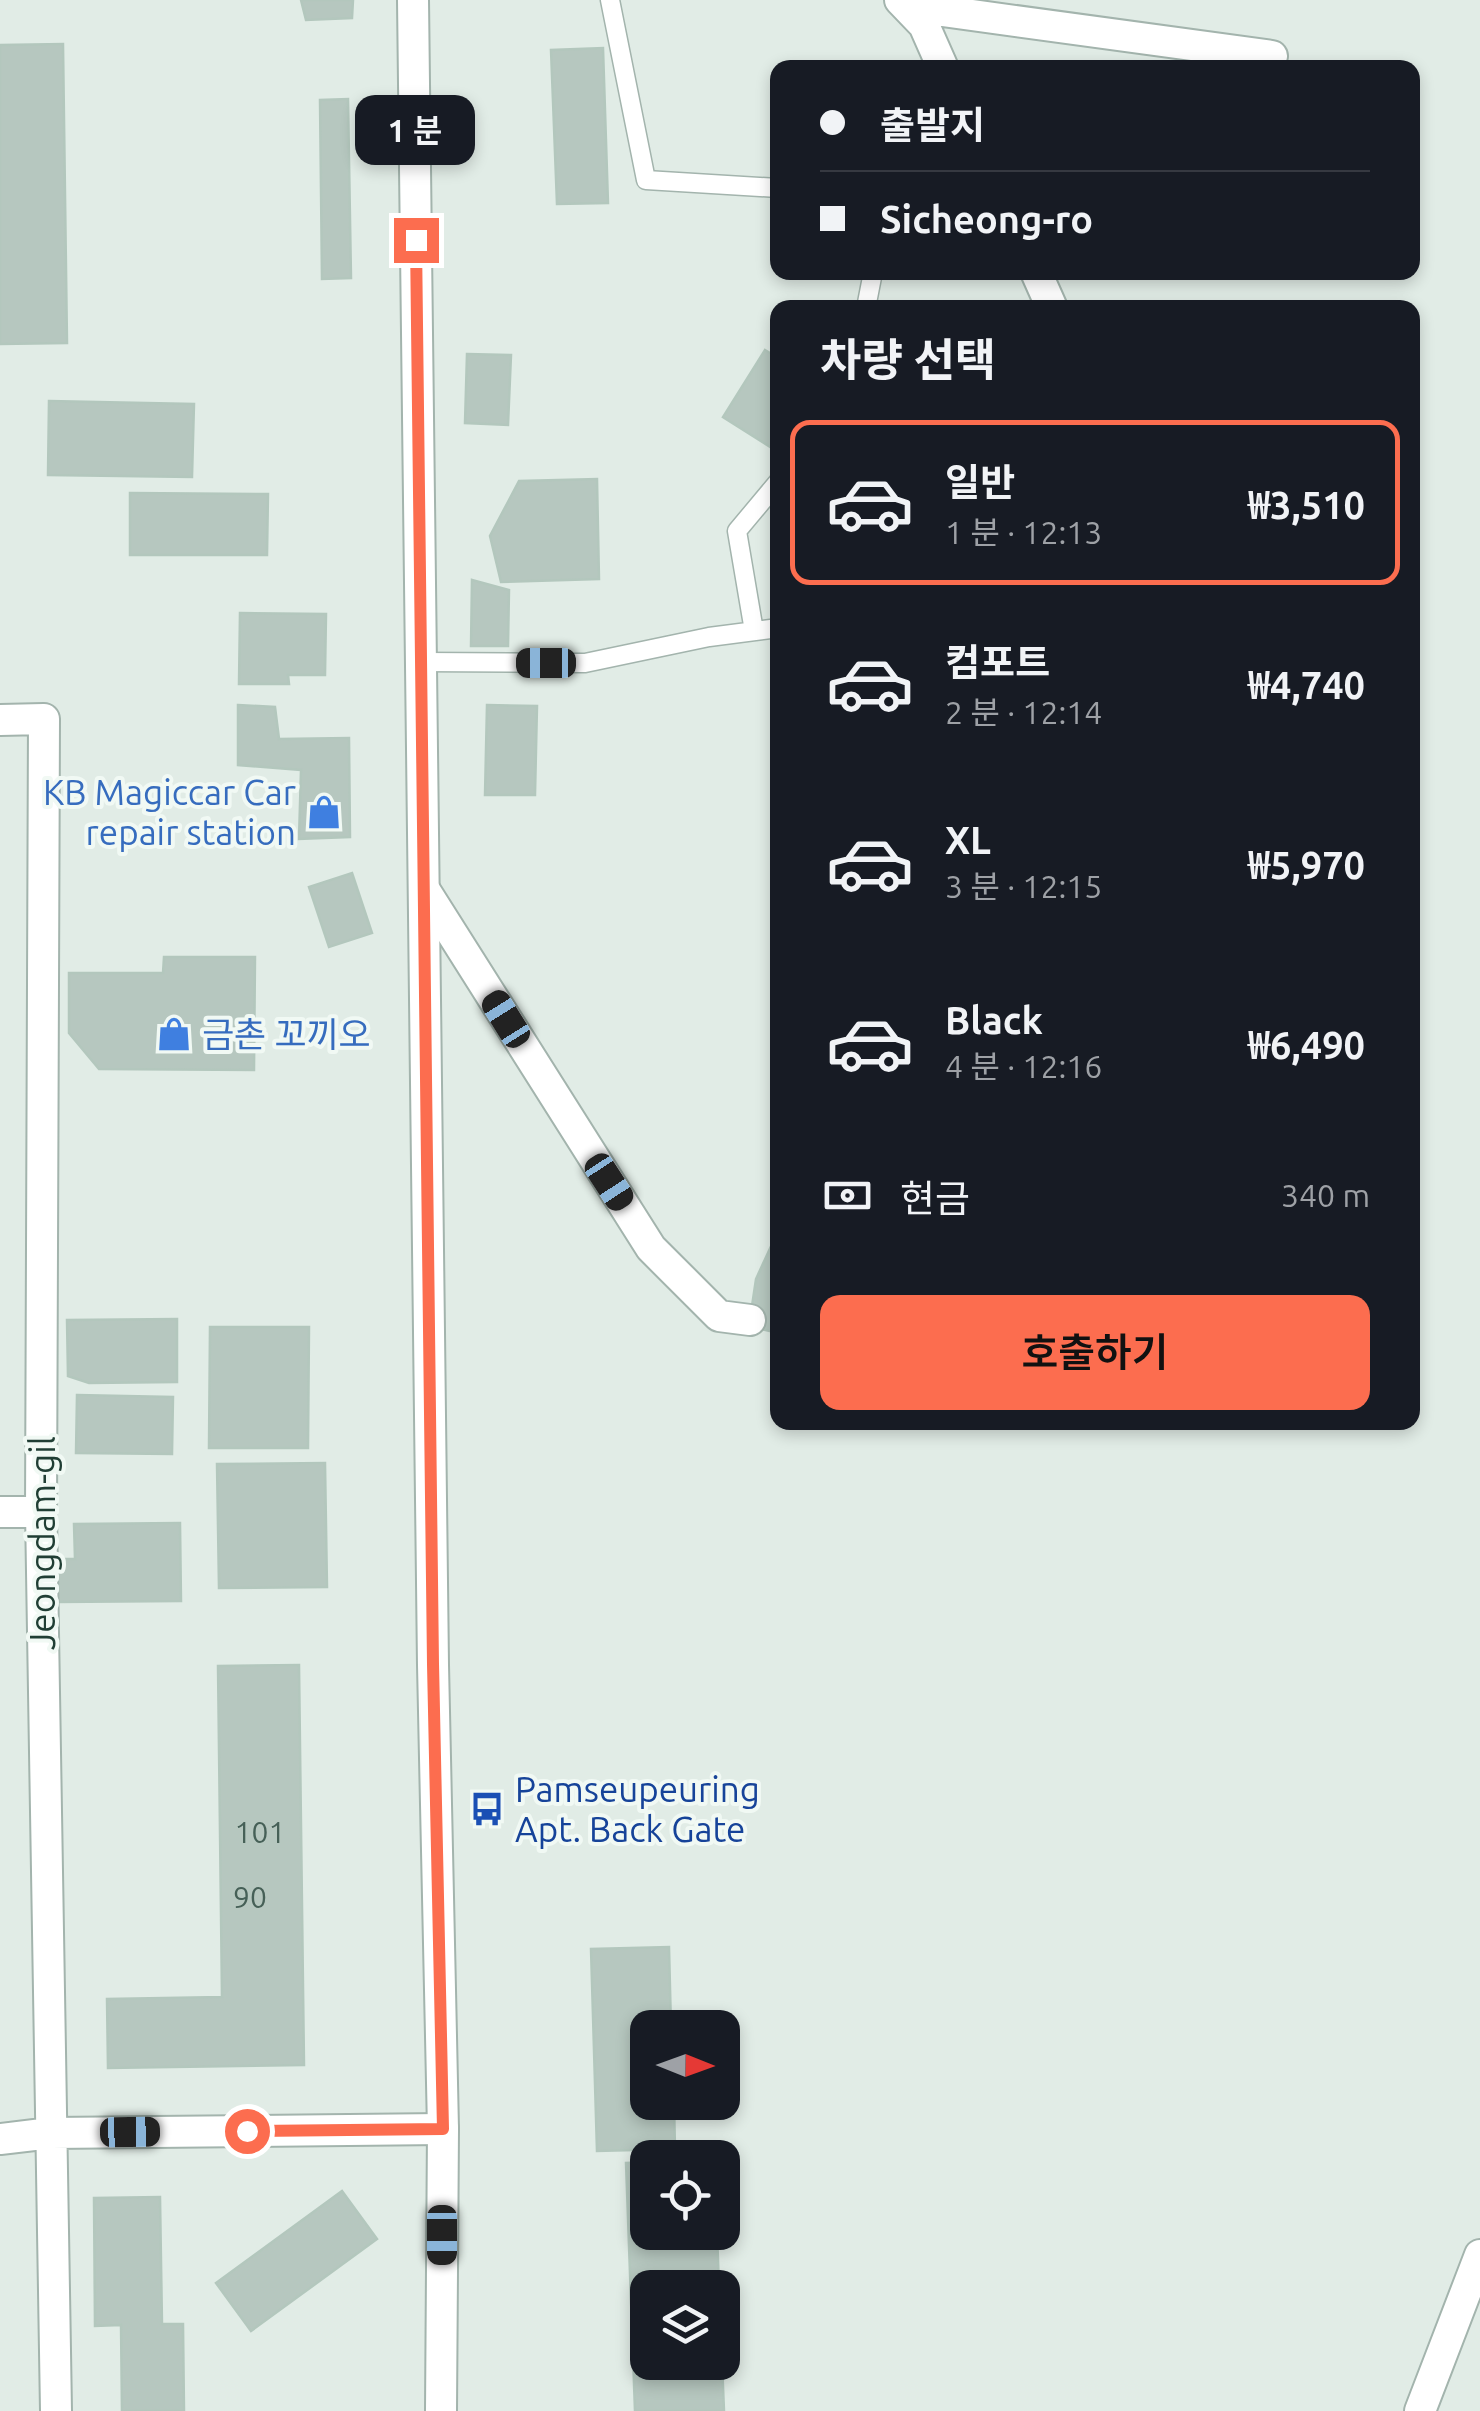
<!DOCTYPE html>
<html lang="ko">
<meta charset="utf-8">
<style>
body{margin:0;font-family:Ubuntu,"Noto Sans KR",sans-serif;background:#20242c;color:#f1f3f6;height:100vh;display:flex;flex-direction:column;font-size:38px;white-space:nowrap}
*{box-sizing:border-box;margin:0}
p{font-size:32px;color:#9ea1a6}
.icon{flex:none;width:55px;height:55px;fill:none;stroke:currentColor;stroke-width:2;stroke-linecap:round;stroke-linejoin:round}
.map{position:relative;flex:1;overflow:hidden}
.sheet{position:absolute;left:770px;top:300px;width:650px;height:1130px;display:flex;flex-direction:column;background:#171b24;border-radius:20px;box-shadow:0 5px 15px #0003}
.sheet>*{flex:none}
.hud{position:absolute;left:770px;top:60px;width:650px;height:220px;border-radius:20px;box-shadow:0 5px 15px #0003;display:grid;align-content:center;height:220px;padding:0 50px;background:#171b24}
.needle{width:65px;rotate:91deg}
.buttons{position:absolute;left:630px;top:2010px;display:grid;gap:20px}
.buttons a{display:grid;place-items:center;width:110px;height:110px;border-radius:20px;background:#171b24;box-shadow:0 5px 15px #0003;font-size:50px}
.end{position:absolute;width:45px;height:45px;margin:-22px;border:12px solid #fc6d4f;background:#fff;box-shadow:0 0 0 5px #fff}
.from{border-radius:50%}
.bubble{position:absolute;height:70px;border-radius:20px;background:#171b24;box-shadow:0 5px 15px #0003;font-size:32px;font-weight:600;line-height:70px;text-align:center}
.car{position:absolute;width:30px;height:60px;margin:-30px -15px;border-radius:12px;box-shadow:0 0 8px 2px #0007;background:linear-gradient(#222 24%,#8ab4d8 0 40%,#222 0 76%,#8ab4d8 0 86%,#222 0)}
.hud b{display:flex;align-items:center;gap:35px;height:95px;font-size:38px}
.hud b+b{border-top:2px solid #363941}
.hud i{width:25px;height:25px;background:#f1f3f6}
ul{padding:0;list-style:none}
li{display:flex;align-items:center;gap:30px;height:165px;margin:0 20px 15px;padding:0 30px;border:5px solid transparent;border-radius:20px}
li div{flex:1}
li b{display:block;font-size:38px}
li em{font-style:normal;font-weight:600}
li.on{border-color:#fc6d4f}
li>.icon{width:90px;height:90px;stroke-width:1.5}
h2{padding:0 50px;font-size:45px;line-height:120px}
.pay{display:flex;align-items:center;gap:25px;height:110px;padding:0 50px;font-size:38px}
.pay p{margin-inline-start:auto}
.primary-button{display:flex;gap:20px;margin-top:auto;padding:20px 50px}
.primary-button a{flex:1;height:115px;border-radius:20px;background:#fc6d4f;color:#111;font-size:40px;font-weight:600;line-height:115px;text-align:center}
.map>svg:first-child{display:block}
.building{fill:#b6c7bf;stroke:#b3c7bd;stroke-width:2.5}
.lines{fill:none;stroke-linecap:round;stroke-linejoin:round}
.service-casing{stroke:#a3b4ad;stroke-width:21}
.minor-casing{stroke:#a3b4ad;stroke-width:34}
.tertiary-casing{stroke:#a3b4ad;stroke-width:34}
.service{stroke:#fff;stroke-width:18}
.minor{stroke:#fff;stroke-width:30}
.tertiary{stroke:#fff;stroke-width:30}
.route{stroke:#fc6d4f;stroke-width:12}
.labels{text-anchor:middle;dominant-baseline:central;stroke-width:8;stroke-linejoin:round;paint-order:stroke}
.number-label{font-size:30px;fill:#466057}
.shop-label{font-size:35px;fill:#366cbe;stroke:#f1f9f4;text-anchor:end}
.street-label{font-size:35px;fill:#203e34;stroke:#f1f9f4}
.transit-label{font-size:35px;fill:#164399;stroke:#f1f9f4;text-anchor:start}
</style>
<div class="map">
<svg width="1480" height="2411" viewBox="0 0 1480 2411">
<rect width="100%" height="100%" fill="#e1ece6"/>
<path class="building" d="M301 0H353L352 18 306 20Z
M63 44 67 343 0 344V45Z
M603 48 608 203 557 204 551 50Z
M348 99 351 278 322 279 320 100Z
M765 350 778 358V452L723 417Z
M467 354 511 355 508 425 465 423Z
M49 401 194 404 192 477 48 475Z
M597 479 599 579 501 582 490 536 519 481Z
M130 493 268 494 267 555H130Z
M472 580 509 590 508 646H471Z
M240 613 326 614 325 675H288L289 684H239Z
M238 705 275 707 279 739 349 738 350 837 299 839 301 770 238 765Z
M487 705 537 706 535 795H485Z
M352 873 372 933 329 947 309 887Z
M164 957H255L254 1070 99 1069 69 1033V973H163Z
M778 1231V1333L749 1326 756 1279Z
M177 1319V1382L89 1383 68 1376 67 1320Z
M210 1327H309L308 1448H209Z
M77 1395 173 1397 172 1454 76 1453Z
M325 1463 327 1587 219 1588 217 1464Z
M180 1523 181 1601 58 1602V1559H75L74 1524Z
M299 1665 304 2065 108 2068 107 1999 222 1997 218 1666Z
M669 1947 671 2028H648V2102H674L675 2149 597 2151 591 1949Z
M648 2162V2232H717L719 2288H648V2362H722L724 2411H635L626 2163Z
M342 2191 377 2239 251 2331 216 2283Z
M160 2197 162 2324H183L184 2411H122L121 2325 95 2326 94 2198Z"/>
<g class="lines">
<g class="service-casing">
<path id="service" d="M610 0 646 180 778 188
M866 308 873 272
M754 631 737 531 778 482
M421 662 585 663 709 637 778 628"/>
</g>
<g class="minor-casing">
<path id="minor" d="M900 0 924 25 943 68
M906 6 1272 56
M1036 272 1052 308
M0 720 44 719 41 1512 56 2411
M424 889 651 1248 719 1316 750 1320
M0 1512H41
M0 2139 51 2133 443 2129
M1420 2411 1480 2255"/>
</g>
<g class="tertiary-casing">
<path id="tertiary" d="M413 0 433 1665 443 2129 441 2411"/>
</g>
<use href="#service" class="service"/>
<use href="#minor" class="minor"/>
<use href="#tertiary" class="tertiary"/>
</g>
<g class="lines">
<path class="route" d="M247 2131 443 2129 433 1664 416 240"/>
</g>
<defs>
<g id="shop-bare" transform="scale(2.7)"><path d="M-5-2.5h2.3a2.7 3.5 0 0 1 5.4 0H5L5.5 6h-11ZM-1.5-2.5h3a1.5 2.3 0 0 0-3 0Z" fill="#3f7fe0" stroke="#f1f9f4" stroke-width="2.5" paint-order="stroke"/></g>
<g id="bus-bare" transform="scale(2.7)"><path d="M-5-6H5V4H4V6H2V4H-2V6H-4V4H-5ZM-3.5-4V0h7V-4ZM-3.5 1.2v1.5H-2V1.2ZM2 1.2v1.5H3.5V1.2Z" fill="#1a4fb4" stroke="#f1f9f4" stroke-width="2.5" paint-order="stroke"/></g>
</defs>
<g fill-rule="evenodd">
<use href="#shop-bare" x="324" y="812"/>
<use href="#shop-bare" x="174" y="1034"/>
<use href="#bus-bare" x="487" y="1809"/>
</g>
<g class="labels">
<g class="number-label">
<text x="260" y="1832">101</text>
<text x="250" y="1897">90</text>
</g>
<g class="shop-label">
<text x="296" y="792">KB Magiccar Car<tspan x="296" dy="40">repair station</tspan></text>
<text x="202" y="1034" text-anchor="start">금촌 꼬끼오</text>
</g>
<g class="street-label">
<text transform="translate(42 1543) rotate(-90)">Jeongdam-gil</text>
</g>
<g class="transit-label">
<text x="515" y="1789">Pamseupeuring<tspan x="515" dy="40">Apt. Back Gate</tspan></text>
</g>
</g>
</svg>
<div class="buttons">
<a><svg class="needle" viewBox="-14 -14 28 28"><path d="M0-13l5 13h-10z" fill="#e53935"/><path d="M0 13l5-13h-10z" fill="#9ea1a6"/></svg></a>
<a><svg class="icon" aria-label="locate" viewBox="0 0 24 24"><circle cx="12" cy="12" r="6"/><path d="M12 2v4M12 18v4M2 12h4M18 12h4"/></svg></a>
<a><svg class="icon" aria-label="layers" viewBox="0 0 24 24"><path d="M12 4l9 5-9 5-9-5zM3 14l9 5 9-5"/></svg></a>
</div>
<i class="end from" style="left:247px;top:2131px"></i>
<i class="end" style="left:416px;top:240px"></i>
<div class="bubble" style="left:355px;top:95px;width:120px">1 분</div>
<i class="car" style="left:546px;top:663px;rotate:270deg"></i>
<i class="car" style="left:506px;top:1019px;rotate:328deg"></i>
<i class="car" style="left:609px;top:1182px;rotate:147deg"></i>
<i class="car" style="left:130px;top:2132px;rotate:89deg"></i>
<i class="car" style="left:442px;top:2235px;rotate:180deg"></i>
<div class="hud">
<b><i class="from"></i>출발지</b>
<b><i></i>Sicheong-ro</b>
</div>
<section class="sheet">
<h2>차량 선택</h2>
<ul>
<li class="on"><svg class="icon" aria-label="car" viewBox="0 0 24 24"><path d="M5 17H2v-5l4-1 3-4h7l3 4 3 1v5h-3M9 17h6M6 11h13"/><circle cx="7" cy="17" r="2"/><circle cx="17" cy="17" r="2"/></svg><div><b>일반</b><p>1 분 · 12:13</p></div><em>₩3,510</em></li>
<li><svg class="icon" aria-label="car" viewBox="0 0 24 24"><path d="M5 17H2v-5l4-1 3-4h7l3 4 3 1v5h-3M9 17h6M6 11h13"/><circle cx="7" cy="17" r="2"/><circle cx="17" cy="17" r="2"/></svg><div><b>컴포트</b><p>2 분 · 12:14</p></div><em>₩4,740</em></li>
<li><svg class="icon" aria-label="car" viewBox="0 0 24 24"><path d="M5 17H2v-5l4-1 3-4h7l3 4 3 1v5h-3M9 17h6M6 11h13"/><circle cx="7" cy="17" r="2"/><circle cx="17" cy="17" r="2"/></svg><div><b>XL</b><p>3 분 · 12:15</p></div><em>₩5,970</em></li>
<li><svg class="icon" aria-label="car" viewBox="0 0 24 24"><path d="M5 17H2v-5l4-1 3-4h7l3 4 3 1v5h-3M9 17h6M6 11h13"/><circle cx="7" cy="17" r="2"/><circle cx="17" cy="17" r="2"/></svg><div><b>Black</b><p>4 분 · 12:16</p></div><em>₩6,490</em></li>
</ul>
<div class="pay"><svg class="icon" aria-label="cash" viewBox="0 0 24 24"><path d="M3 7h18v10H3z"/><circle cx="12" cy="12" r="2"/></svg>현금<p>340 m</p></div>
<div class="primary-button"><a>호출하기</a></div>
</section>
</div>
